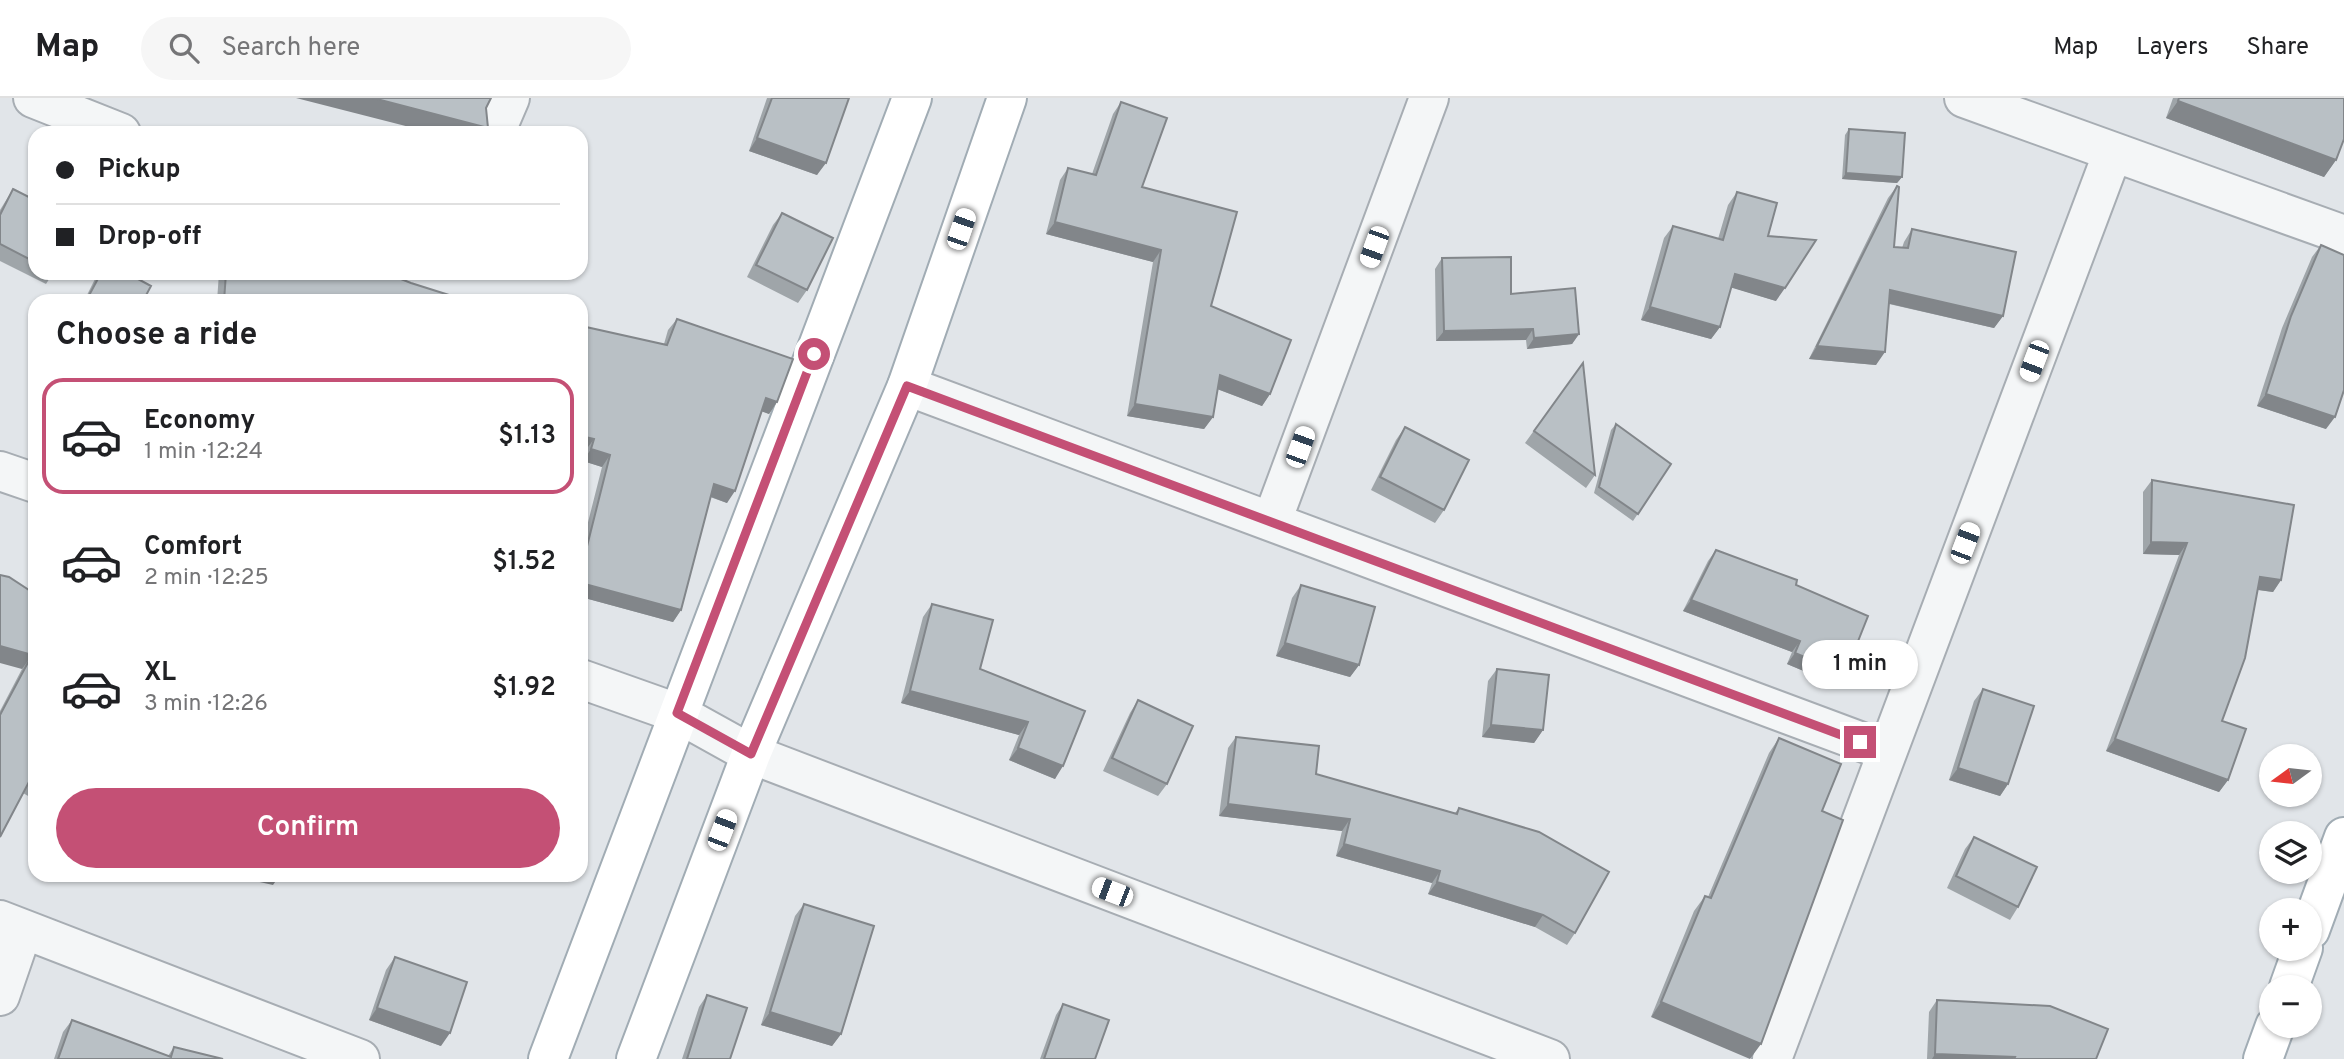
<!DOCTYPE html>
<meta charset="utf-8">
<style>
body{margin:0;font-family:Overpass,sans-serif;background:#f6f6f6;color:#202124;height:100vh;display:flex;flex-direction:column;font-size:26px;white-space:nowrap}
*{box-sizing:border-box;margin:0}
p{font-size:23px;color:#757577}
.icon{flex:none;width:38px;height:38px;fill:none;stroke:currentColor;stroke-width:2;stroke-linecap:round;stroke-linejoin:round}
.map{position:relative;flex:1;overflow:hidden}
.panel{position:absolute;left:28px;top:196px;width:560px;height:588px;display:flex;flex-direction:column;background:#fff;border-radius:21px;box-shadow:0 2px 5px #0004}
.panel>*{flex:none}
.top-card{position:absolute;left:28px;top:28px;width:560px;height:154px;border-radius:21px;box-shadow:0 2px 5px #0004;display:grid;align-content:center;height:154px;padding:0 28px;background:#fff}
.needle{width:46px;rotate:255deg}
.buttons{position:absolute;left:2259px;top:646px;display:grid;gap:14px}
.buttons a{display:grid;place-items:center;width:63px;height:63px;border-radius:50%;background:#fff;box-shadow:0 2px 5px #0004;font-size:35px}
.end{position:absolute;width:32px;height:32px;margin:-16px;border:9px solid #c45075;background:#fff;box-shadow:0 0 0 4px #fff}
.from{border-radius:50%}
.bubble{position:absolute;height:49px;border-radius:24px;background:#fff;box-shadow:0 2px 5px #0004;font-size:23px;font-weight:600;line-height:49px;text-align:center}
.car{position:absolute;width:21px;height:42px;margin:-21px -10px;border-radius:9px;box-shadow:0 0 5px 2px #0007;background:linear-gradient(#fff 24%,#345 0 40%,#fff 0 76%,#345 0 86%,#fff 0)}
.top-card b{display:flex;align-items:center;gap:24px;height:66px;font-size:26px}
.top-card b+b{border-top:2px solid #e0e0e0}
.top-card i{width:18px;height:18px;background:#202124}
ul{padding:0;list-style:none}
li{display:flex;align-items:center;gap:21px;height:116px;margin:0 14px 10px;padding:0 14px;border:4px solid transparent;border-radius:21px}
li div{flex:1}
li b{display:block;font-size:26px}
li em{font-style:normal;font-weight:600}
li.current{border-color:#c45075}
li>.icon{width:63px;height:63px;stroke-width:1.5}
h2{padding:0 28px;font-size:32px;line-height:84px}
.action{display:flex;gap:14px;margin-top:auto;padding:14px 28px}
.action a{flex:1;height:80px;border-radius:42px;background:#c45075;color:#fff;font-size:28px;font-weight:600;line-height:80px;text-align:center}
header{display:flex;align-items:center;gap:42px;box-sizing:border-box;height:98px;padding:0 35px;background:#fff;border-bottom:2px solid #e0e0e0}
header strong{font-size:33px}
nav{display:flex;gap:38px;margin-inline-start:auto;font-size:24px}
.search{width:490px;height:63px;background:#f6f6f6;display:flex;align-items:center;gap:18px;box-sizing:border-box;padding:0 24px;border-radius:38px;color:#757577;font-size:26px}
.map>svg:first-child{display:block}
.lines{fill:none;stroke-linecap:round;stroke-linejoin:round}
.minor-casing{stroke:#a7adb3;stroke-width:42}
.major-casing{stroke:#a1acb4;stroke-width:42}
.minor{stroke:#f4f6f7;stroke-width:38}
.major{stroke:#fff;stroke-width:38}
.wall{fill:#9fa5a9}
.shaded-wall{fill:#82868a}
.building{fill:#b9c0c5;stroke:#82868a;stroke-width:2}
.route{stroke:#c45075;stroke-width:9}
</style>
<header>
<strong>Map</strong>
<div class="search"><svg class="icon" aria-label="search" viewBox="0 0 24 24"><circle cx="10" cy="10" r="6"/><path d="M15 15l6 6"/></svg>Search here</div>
<nav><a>Map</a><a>Layers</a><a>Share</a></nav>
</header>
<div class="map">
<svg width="2344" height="961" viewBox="0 0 2344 961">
<rect width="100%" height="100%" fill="#e1e5e9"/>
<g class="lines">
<g class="minor-casing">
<path id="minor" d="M33 0 121 35
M1964 0 2344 137
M495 35 510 0
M907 288 1886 653
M0 373 35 385
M1272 423 1429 0
M581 581 677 615 751 656 1550 961
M0 822 360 961
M0 898 23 831
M1772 961 2113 54"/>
</g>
<g class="major-casing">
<path id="major" d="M2310 832 2344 739
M2289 889 2303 850
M548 961 912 0
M636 961 751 656 907 288 1007 0
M2263 961 2275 928"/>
</g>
<use href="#minor" class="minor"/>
<use href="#major" class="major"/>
</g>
<path class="wall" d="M767 0H849L817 77 749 53Z
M2173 0H2344L2336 62 2324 79 2166 20Z
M1121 4 1142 89 1211 208 1270 296 1262 308 1217 291 1213 319 1204 331 1127 318 1153 164 1046 136 1060 82 1068 70 1092 76 1113 16Z
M1849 31 1902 79 1897 85 1842 81 1845 37Z
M1897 88 1894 149 1902 150 1904 144 1912 131 2003 218 1994 230 1889 206 1876 267 1809 261 1888 100Z
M13 91 35 102V175H53L46 186 0 163V112Z
M1737 94 1768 138 1776 203 1731 189 1720 229 1711 241 1641 222 1664 140 1673 128 1718 141 1728 107Z
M782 115 807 192 798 205 747 179 773 127Z
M2321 147 2326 331 2257 308 2282 230 2312 159Z
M1442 160 1511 196 1579 236 1572 246 1527 251 1526 242 1436 243 1435 171Z
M98 175H127L143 203H84Z
M219 175H386L411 185 468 203H217Z
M677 221 777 304 769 316 762 313 727 405 710 399 681 512 673 524 581 499V452L602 369 583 363 585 353 581 352V236L586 229 664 246 668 232Z
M1583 265 1595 377 1586 390 1525 345Z
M1616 326 1671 366 1633 423 1594 395 1611 332Z
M1405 329 1444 412 1435 425 1371 392 1396 342Z
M2152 382 2281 482 2273 494 2258 492 2222 623 2228 682 2219 694 2106 653 2179 457 2143 456V394Z
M1716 452 1796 487 1845 576 1837 587 1787 566 1792 554 1683 513 1708 463Z
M1301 487 1359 567 1350 579 1276 558 1292 500Z
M35 496V702L23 695 0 739V613L22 571Z
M932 506 980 571 1085 613 1055 681 1009 662 1019 637 901 605 923 519Z
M1497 571 1543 632 1534 645 1482 639 1488 583Z
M1983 591 2008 686 2000 698 1949 682 1974 603Z
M1138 602 1167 686 1158 698 1103 673 1130 615Z
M1236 639 1316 676 1455 715 1459 710 1575 835 1567 847 1535 829 1428 796 1432 785 1336 758 1342 733 1219 718 1228 650Z
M1779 640 1841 666 1651 919 1694 813 1705 798 1708 799 1769 655Z
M1974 739 2018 809 2010 822 1947 790 1965 751Z
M804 806 841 936 832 948 761 927 795 818Z
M395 859 441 948 369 922 386 872Z
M707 897 730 961H682L699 909Z
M1937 902 2096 961H1927L1929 914Z
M1063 906 1095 961H1040L1056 917Z
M72 922 168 958 174 949 223 961H54L63 934Z"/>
<path class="shaded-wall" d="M296 0H373L488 30 484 35H433Z
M2178 3 2336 62 2324 79 2166 20Z
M757 40 826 65 817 77 749 53Z
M1846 75 1902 79 1897 85 1842 81Z
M1055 124 1161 152 1153 164 1046 136Z
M1735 176 1785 190 1776 203 1726 188Z
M1890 192 2003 218 1994 230 1882 204Z
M1650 209 1720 229 1711 241 1641 222Z
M1533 231 1526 242 1436 243 1444 233Z
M1579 236 1572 246 1527 251 1534 240Z
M1817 248 1885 254 1876 267 1809 261Z
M1220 277 1270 296 1262 308 1212 289Z
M2266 296 2335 319 2326 331 2257 308Z
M766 300 777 304 769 316 758 312Z
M1135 306 1213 319 1204 331 1127 318Z
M581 338 594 341 585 353 581 352Z
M591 351 610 357 602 369 583 363Z
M714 386 735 393 727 405 706 397Z
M2151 444 2187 445 2179 457 2143 456Z
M2260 479 2281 482 2273 494 2252 491Z
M581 485 681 512 673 524 581 499Z
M1691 502 1800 543 1792 554 1683 513Z
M1285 545 1359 567 1350 579 1276 558Z
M0 548 32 557 22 571 0 565Z
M1795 555 1845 576 1837 587 1787 566Z
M910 593 1028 624 1019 637 901 605Z
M1491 627 1543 632 1534 645 1482 639Z
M2115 641 2228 682 2219 694 2106 653Z
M1018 650 1063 668 1055 681 1009 662Z
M1958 670 2008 686 2000 698 1949 682Z
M1228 706 1350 721 1342 733 1219 718Z
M1344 746 1440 773 1432 785 1336 758Z
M228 777H280L273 787Z
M1437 784 1543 817 1535 829 1428 796Z
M1661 904 1761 946 1750 961 1651 919Z
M377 910 450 935 441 948 369 922Z
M770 914 841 936 832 948 761 927Z
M1935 956 2015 959 2013 961H1932Z"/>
<path class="building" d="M373 0H491L486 10 488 30Z
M772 0H849L826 65 757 40Z
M2179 0H2344V41L2336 62 2178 3Z
M1121 4 1167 20 1142 89 1237 114 1211 208 1291 242 1270 296 1220 277 1213 319 1135 306 1161 152 1055 124 1068 70 1096 77Z
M1849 31 1905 35 1902 79 1846 75Z
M1897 88 1899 89 1894 149 1908 150 1912 131 2016 154 2003 218 1890 192 1885 254 1817 248Z
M13 91 35 102V164L0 146V117Z
M1737 94 1777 105 1768 138 1816 142 1785 190 1735 176 1720 229 1650 209 1673 128 1723 142Z
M782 115 833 140 807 192 756 167Z
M2321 147 2344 157V292L2335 319 2266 296 2291 218Z
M1511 159V196L1575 190 1579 236 1534 240 1533 231 1444 233 1442 160Z
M101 175H127L151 188 143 203H86Z
M226 175H386L411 185 468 203H224Z
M677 221 793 261 777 304 766 300 735 393 714 386 681 512 581 485V472L610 357 591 351 594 341 581 338V254L586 229 667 247Z
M1583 265 1595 377 1534 333Z
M1616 326 1671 366 1638 416 1599 389Z
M1405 329 1469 362 1444 412 1380 379Z
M2152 382 2294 407 2281 482 2260 479 2245 560 2222 623 2246 631 2228 682 2115 641 2187 445 2151 444Z
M1716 452 1797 482 1796 487 1868 518 1845 576 1795 555 1800 543 1691 502Z
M0 477 9 479 35 496V682L31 680 0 739V617L32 557 0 548Z
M1301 487 1375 509 1359 567 1285 545Z
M932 506 993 522 980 571 1085 613 1063 668 1018 650 1028 624 910 593Z
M1497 571 1549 577 1543 632 1491 627Z
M1983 591 2034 608 2008 686 1958 670Z
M1138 602 1193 628 1167 686 1112 660Z
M1236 639 1319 648 1316 676 1457 716 1459 710 1539 734 1609 774 1575 835 1543 817 1437 784 1440 773 1344 746 1350 721 1228 706Z
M1779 640 1841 666 1822 713 1843 722 1761 946 1661 904 1705 798 1711 800Z
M1974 739 2037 769 2018 809 1956 778Z
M804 806 874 828 841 936 770 914Z
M395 859 467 884 450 935 377 910Z
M707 897 747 910 730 961H687Z
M1937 902 2050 908 2108 931 2096 961H2014L2015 959 1935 956Z
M1063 906 1109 922 1095 961H1044Z
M72 922 171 959 174 949 223 961H58Z"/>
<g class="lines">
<path class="route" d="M814 256 677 615 751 656 907 288 1860 644"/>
</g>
</svg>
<div class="buttons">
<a><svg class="needle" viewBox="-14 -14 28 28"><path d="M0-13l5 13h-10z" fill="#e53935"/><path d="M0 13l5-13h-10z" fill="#757577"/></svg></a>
<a><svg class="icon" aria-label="layers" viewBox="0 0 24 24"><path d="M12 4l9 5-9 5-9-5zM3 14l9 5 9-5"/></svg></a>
<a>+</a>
<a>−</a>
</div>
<i class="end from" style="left:814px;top:256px"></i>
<i class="end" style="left:1860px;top:644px"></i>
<div class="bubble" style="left:1802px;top:542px;width:116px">1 min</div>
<i class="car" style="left:961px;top:131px;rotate:19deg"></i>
<i class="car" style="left:1374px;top:149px;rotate:200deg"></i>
<i class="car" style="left:2034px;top:263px;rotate:201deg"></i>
<i class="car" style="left:1300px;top:349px;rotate:20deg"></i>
<i class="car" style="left:1965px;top:445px;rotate:21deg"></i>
<i class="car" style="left:722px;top:732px;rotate:21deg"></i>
<i class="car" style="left:1112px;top:794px;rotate:291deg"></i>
<div class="top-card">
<b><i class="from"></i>Pickup</b>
<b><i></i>Drop-off</b>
</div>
<section class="panel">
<h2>Choose a ride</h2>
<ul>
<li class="current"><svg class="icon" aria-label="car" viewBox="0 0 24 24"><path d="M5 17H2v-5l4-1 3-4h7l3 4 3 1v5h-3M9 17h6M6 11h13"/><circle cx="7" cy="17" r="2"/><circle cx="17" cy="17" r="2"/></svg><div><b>Economy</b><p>1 min · 12:24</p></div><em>$1.13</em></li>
<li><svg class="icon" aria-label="car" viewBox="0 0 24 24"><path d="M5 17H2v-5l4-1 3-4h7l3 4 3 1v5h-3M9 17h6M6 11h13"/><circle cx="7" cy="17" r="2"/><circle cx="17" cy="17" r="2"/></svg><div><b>Comfort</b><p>2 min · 12:25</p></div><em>$1.52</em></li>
<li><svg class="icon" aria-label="car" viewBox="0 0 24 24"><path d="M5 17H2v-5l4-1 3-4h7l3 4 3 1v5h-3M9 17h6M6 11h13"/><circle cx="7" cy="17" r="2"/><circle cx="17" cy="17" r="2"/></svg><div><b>XL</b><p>3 min · 12:26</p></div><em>$1.92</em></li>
</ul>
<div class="action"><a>Confirm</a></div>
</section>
</div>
